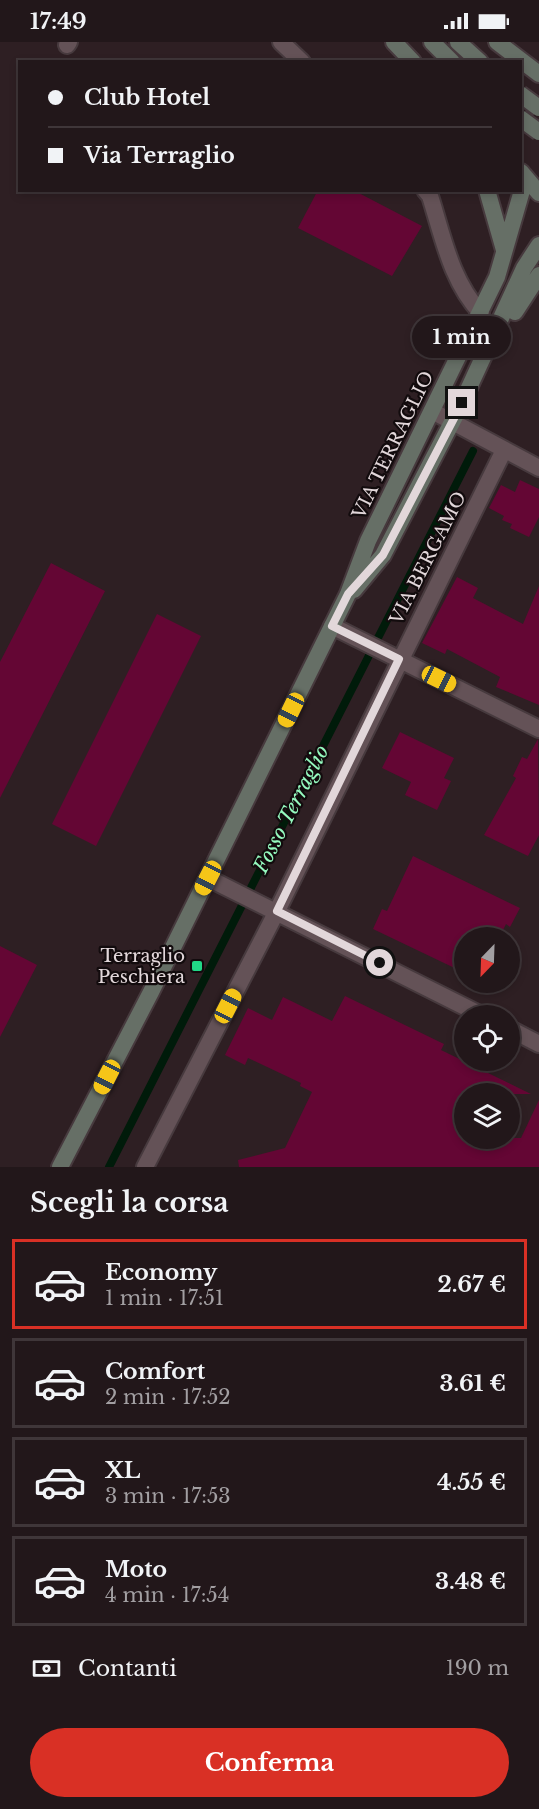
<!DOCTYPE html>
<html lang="it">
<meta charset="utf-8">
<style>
body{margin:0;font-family:"Libre Baskerville",serif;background:#2a2023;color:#f1f3f6;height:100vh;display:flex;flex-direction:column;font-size:22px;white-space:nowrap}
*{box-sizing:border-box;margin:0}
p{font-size:20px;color:#a29fa2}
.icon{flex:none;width:33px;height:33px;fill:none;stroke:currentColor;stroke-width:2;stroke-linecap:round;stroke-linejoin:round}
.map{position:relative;height:1125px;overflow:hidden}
.details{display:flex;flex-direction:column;background:#22171a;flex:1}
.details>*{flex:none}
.banner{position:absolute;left:18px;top:18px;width:504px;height:132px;border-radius:0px;box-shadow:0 3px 9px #0003,0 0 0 2px #3f3639;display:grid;align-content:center;height:132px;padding:0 30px;background:#22171a}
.needle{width:39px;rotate:203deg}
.buttons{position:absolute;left:454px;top:885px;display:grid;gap:12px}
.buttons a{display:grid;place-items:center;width:66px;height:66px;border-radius:50%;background:#22171a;box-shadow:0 3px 9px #0003,0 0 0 2px #3f3639;font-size:30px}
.end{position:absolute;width:27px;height:27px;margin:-14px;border:8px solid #e2d7da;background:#111;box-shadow:0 0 0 3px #111}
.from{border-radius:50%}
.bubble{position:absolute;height:42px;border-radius:21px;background:#22171a;box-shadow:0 3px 9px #0003,0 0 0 2px #3f3639;font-size:20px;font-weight:700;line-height:42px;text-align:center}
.car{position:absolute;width:18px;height:36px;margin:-18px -9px;border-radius:8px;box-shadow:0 0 4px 2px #0007;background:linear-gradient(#f5c518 24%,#345 0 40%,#f5c518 0 76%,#345 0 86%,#f5c518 0)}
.banner b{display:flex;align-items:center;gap:21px;height:57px;font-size:22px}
.banner b+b{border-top:2px solid #3f3639}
.banner i{width:15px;height:15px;background:#f1f3f6}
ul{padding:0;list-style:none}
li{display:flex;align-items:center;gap:18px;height:90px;margin:0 12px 9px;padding:0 18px;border:3px solid #3f3639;border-radius:0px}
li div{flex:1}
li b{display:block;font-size:22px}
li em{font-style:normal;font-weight:700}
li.selected{border-color:#d93025}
li>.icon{width:54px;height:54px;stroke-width:1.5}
h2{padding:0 30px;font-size:27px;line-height:72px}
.pay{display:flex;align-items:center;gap:15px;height:66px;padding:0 30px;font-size:22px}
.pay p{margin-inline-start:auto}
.primary-button{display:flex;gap:12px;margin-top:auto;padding:12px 30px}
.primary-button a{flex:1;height:69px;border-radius:36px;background:#d93025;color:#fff;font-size:24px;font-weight:700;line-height:69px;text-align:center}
.status{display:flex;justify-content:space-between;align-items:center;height:42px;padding:0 30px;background:#22171a;direction:ltr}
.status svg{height:16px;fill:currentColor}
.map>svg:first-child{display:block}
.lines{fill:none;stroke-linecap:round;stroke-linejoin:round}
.stream{stroke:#001b0a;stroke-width:8}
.building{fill:#640634}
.minor-casing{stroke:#473a3e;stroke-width:20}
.secondary-casing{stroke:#473a3e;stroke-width:20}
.minor{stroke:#645257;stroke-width:16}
.secondary{stroke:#666f66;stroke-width:16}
.secondary-bridge-casing{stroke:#473a3e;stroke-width:20;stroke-linecap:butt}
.secondary-bridge{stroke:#666f66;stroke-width:16}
.route{stroke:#e2d7da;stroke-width:8}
.poi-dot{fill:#21d887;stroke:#120b0d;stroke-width:2}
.labels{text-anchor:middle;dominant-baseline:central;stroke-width:4.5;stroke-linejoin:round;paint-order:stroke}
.street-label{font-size:18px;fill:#e2d7da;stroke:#120b0d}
.poi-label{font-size:18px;fill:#e2d7da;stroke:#120b0d;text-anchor:end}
.water-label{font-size:20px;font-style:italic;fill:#95fabf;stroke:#120b0d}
</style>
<div class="status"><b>17:49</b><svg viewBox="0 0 49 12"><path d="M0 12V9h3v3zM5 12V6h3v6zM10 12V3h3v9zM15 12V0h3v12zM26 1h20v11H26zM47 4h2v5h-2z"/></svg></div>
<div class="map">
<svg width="539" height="1125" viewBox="0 0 539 1125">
<rect width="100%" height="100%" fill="#2e1f23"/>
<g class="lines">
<path class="stream" d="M109 1125 473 409"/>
</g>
<path class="building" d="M318 148H353L422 184 392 234 298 186Z
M520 438 539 447V475L529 495 510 486 512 482 502 478 504 474 489 466 501 443 515 450Z
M51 521 105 549 0 756V620Z
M457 535 478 546 473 556 523 582 539 544V663L496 645 500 635 447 607 445 612 422 601Z
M157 572 201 594 96 804 52 782Z
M400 690 454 716 444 736 451 739 437 768 405 753 411 740 382 726Z
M538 697 539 793 528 814 484 793 516 736 513 734 522 715 527 717Z
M413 814 520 866 510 885 506 882 499 896H465V931L373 887 382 867 387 869Z
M0 904 37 923 0 995Z
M345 954 444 1002 441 1008 531 1052H465V1096H521L539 1058V1125H239L238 1118 285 1106 312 1050 300 1044 301 1041 248 1016 245 1023 225 1013 248 966 272 978 283 955 332 979Z"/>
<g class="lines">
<g class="minor-casing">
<path id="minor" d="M281 0 302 20
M67 3 69 0
M425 148 430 154C443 195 451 239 481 271
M432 369 539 426
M332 584 539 687
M208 836 483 974
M510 987 539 1002
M145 1125 277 869 504 408"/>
</g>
<g class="secondary-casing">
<path id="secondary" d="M394 0 413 20
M432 0 452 20
M458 0 480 20
M497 0 539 32
M521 130 539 151
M487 148 504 208
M515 270 539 233
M354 548 383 513 462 361 524 226 539 203
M60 1125 151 950 348 552 368 499 497 235 525 138"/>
</g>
<use href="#minor" class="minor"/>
<use href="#secondary" class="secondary"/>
<g class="secondary-bridge-casing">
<path id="secondary-bridge" d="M520 52 539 66
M520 76 539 90"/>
</g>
<use href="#secondary-bridge" class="secondary-bridge"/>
</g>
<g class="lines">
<path class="route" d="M380 921 277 869 399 617 332 584 348 552 383 513 462 361"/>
</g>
<rect class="poi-dot" x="191" y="918" width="12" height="12" rx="3"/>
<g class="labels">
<g class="street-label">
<text transform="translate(393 403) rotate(-64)">VIA TERRAGLIO</text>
<text transform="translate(428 516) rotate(-63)">VIA BERGAMO</text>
</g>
<g class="poi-label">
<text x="185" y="914">Terraglio<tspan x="185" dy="21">Peschiera</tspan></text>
</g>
<g class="water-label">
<text transform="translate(291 767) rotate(-63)">Fosso Terraglio</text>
</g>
</g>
</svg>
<div class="buttons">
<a><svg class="needle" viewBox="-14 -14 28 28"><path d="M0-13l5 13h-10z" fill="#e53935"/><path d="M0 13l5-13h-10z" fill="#a29fa2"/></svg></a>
<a><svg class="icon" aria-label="locate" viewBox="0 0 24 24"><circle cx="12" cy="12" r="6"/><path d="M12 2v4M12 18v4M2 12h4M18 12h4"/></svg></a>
<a><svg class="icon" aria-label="layers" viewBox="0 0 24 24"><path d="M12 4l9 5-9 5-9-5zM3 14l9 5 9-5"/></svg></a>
</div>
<i class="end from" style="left:380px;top:921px"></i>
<i class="end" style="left:462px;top:361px"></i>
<div class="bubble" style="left:412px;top:274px;width:99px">1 min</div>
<i class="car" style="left:439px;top:637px;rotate:116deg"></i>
<i class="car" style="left:291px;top:668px;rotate:206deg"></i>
<i class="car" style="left:208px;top:836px;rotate:207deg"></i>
<i class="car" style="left:228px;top:964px;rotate:27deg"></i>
<i class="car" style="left:107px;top:1035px;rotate:207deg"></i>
<div class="banner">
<b><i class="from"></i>Club Hotel</b>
<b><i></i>Via Terraglio</b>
</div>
</div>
<section class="details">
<h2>Scegli la corsa</h2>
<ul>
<li class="selected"><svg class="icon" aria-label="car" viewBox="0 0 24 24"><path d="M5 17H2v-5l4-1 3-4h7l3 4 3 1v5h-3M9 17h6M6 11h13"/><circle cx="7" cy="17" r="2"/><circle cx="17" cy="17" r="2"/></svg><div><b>Economy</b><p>1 min · 17:51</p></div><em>2.67 €</em></li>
<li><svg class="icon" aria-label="car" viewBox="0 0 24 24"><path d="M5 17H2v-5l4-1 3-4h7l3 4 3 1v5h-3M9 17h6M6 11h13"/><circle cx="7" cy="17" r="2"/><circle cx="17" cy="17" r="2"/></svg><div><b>Comfort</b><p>2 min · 17:52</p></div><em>3.61 €</em></li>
<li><svg class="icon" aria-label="car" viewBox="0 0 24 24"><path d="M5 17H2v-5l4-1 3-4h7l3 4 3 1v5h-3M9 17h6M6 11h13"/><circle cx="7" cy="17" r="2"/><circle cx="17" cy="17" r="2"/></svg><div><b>XL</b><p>3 min · 17:53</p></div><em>4.55 €</em></li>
<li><svg class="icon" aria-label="car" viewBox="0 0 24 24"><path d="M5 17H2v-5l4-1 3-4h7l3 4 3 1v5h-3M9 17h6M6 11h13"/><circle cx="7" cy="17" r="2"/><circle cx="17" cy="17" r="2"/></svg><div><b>Moto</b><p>4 min · 17:54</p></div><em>3.48 €</em></li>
</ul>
<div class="pay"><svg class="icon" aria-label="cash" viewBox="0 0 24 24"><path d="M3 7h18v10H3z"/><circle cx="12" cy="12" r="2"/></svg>Contanti<p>190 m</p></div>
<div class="primary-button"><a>Conferma</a></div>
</section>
